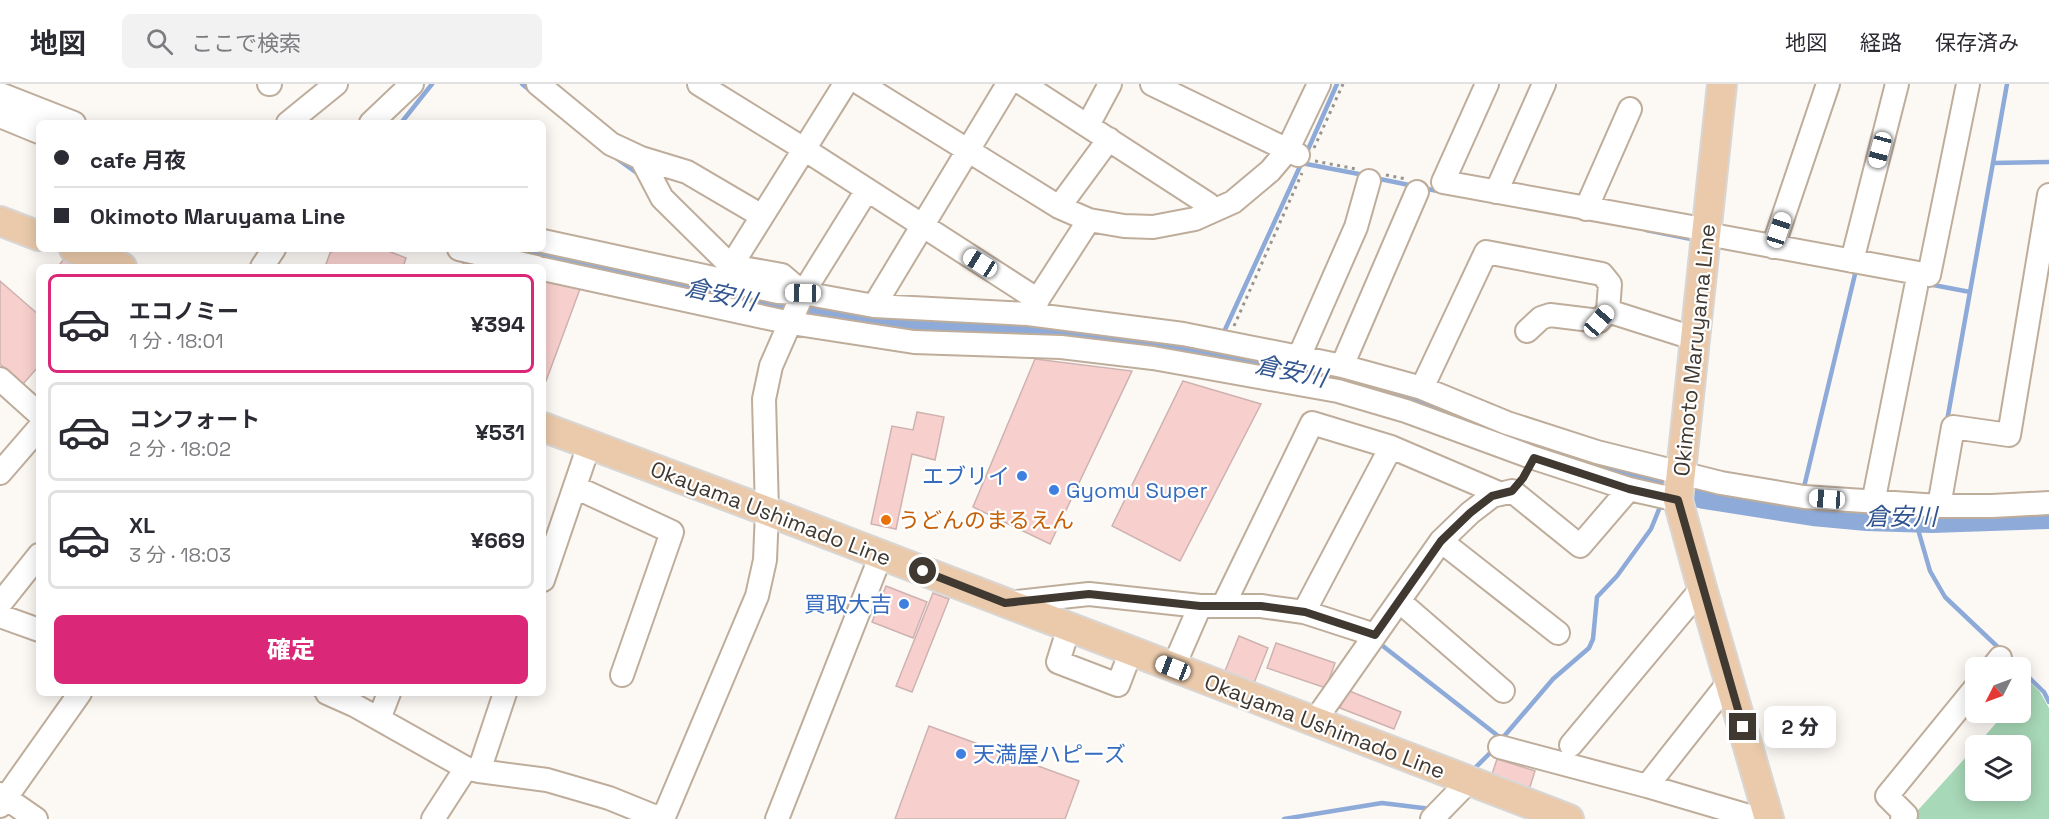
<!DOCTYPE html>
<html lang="ja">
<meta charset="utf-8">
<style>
body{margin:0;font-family:"Space Grotesk","Noto Sans JP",sans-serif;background:#f2f2f3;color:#2b2b33;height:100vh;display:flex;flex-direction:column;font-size:22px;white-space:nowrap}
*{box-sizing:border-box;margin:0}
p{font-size:20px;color:#7c7c81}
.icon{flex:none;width:33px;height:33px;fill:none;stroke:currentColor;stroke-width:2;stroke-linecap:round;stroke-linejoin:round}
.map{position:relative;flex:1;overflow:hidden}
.sheet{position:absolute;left:36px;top:180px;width:510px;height:432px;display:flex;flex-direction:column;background:#fff;border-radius:9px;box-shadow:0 3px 15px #0003}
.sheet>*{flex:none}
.top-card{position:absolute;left:36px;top:36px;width:510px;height:132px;border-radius:9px;box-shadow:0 3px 15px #0003;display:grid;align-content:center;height:132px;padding:0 18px;background:#fff}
.needle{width:39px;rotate:228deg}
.buttons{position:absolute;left:1965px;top:573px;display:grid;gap:12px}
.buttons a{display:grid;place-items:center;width:66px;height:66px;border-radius:9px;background:#fff;box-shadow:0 3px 15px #0003;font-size:30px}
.end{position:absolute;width:27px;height:27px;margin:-14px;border:8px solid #403931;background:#fff;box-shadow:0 0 0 3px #fff}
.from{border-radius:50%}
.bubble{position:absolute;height:42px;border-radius:9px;background:#fff;box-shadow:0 3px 15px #0003;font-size:20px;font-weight:800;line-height:42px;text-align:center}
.car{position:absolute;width:18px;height:36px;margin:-18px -9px;border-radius:8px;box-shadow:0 0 4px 2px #0007;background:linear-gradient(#fff 24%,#345 0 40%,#fff 0 76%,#345 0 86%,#fff 0)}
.top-card b{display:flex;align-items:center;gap:21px;height:57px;font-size:22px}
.top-card b+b{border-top:2px solid #e1e1e2}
.top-card i{width:15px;height:15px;background:#2b2b33}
ul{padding:10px 0 0;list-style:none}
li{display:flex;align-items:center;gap:18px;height:99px;margin:0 12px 9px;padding:0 6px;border:3px solid #e1e1e2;border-radius:9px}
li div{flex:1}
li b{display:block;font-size:22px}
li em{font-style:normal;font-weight:800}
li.active{border-color:#db2777}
li>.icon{width:54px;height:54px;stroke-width:1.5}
.cta{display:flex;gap:12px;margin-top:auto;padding:12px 18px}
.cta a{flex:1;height:69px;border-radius:9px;background:#db2777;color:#fff;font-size:24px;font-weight:800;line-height:69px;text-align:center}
header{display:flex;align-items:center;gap:36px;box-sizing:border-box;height:84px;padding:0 30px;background:#fff;border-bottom:2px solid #e1e1e2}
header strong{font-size:28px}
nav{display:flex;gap:33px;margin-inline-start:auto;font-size:21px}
.search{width:420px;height:54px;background:#f2f2f3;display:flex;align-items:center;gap:15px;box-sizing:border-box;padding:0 21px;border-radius:9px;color:#7c7c81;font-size:22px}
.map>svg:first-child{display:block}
.green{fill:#a7d8b7}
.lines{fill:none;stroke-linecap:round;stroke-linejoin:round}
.stream{stroke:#8eaad8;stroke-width:4.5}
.river{stroke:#8eaad8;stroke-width:28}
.building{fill:#f7d0cd;stroke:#ceb2b0;stroke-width:1.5}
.minor-casing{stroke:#bfad9b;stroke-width:26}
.major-casing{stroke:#d9d7d6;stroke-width:32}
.path{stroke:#99948d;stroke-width:3;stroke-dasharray:3 4.5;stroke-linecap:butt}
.minor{stroke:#fff;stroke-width:22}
.major{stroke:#eacaab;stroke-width:28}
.route{stroke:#403931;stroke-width:8}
.shop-dot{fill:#3f7fe0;stroke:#fff;stroke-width:2}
.food-dot{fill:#e8710a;stroke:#fff;stroke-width:2}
.labels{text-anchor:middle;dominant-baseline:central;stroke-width:4.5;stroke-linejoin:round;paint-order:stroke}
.street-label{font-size:22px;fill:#403931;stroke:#fff}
.shop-label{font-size:22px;fill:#366cbe;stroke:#fff;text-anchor:end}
.food-label{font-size:22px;fill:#c56008;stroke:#fff;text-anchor:start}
.water-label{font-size:24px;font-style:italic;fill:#335690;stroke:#fff}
</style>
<header>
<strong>地図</strong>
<div class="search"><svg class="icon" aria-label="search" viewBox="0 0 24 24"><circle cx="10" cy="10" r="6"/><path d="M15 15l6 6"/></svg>ここで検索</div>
<nav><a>地図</a><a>経路</a><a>保存済み</a></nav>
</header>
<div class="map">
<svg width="2049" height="735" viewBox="0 0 2049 735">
<rect width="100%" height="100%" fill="#fcf9f5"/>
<path class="green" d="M2031 599 2040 608 2049 624V735H1910L1976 662V706H2020V662H1976L2005 629 2020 628 2021 611Z"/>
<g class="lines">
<path class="stream" d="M522 0 532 8
M401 39 432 0
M1306 70 1337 0
M616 74 641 92
M1301 79 1364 91
M1993 79 2049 78
M1375 94 1414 102
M1422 104 1443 108
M1646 146 1696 156
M1928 200 1970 208
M1223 250 1302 78
M1947 337 2007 0
M1801 403H1804L1856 186
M1915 435 1930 487 1945 513 2002 567
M1379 559 1502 655
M2008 573 2019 584
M2020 585 2044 608 2049 618
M312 609 322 614
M1500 657 1553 595 1589 564 1593 555 1597 513 1617 492 1651 445 1662 418
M1472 687 1493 666
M1284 735 1382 719 1431 725"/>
<path class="river" d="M523 165 784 224 908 241 1168 262 1308 290 1411 316 1525 358 1665 401 1704 411 1813 428 1867 433 1932 435 2049 431"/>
</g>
<path class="building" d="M337 165H383L406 174 403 183H325L330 169Z
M466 170 510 183H462Z
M65 173 78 183H58Z
M543 192 580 205 546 297 543 296Z
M0 197 39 231V282L23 300 0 280Z
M1035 275 1132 287 1050 460 973 423Z
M1183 297 1261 320 1180 477 1112 442Z
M917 328 944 333 935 376 912 370 896 445 871 440 892 342 913 346Z
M886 502 927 518 913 554 872 538Z
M933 509 949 515 912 608 896 602Z
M1239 552 1268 564 1254 599 1225 587Z
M1276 559 1335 579 1326 604 1267 584Z
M1347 606 1401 628 1394 645 1340 624Z
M929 642 1079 697 1065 735H895Z
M1497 675 1535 687 1529 706 1491 693Z"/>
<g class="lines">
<g class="minor-casing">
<path id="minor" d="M269 0H270
M538 0 611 60 641 74 662 114 731 182 782 191 803 209
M699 0 804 65 1038 216
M861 0 1059 123 1089 136 1124 142 1153 143 1195 135 1233 118 1270 87 1287 67 1319 0
M1023 0 1208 120 1213 127
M1152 0 1298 71
M1487 0 1443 98 1708 146
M0 10 74 39
M0 32 39 48
M288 39 336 0
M371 39 412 0
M1088 41 1110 0
M641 74 687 88 762 132
M1496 108 1544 0
M1059 123 1109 55
M1586 125 1630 25
M1707 150 1929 191 1968 0
M543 157 778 208 803 209 874 222 1028 230 1183 250 1299 273 1342 282 1422 304 1507 339 1597 368 1721 399 1804 413 1939 422H1992L2049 419
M1773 163 1828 0
M459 165 536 183
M1852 177 1897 0
M731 182 845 0
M262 183 274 165
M543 185 791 239 914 258 1061 263 1153 274 1338 307 1406 327 1534 374 1629 405
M874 222 1008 0
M1029 229 1089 136
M1527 247 1541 234 1550 231 1599 237 1608 227
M1299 273 1356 143 1369 97
M1342 282 1417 108
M0 295 39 330
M1422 304 1486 168 1602 190 1610 200 1608 227 1696 255
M0 389 39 344
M575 403 672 448 622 591
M1873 419 1916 203
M1939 422 1953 343 2009 351 2049 111
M1441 457 1558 549
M543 496 589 361
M1399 517 1503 607
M1007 519 1089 510 1200 522H1261L1304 528 1375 551
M0 520 39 471
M1223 522 1312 339 1391 363 1501 410
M1304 528 1391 363
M0 532 39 546
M1069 543 1058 578 1118 601 1131 567
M1173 584 1200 522
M1992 584 2000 574
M327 609 354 621 466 684 479 687
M505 609 479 687 547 696 609 714 651 731 663 733
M379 635 389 609
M1314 638 1441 457 1470 429 1492 412 1512 407 1580 462 1629 405 1678 416
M1571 661 1702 504
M1500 663 1647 702 1759 735
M1647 702 1729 598
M0 710 36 735
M0 722 80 609
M433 735 466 684
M663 735 757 512 765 476 767 427 764 315 771 282 803 209 867 106
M777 735 881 471
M1432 735 1469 697
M1902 735 1906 731 1887 712 1976 603"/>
</g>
<g class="major-casing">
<path id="major" d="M1722 0 1678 416 1702 504 1769 735
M0 137 39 152
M74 165 122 183
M543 343 767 427 1569 735"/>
</g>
<path class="path" d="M1314 64 1343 0
M1315 77 1356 85
M1386 91 1406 95
M1234 242 1302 89"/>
<use href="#minor" class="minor"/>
<use href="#major" class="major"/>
</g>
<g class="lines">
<path class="route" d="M923 487 1005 519 1089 510 1200 522H1261L1305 528 1375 551 1441 457 1470 429 1492 412 1512 407 1523 394 1534 374 1629 405 1678 416 1743 643"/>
</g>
<g class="shop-dot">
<circle cx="1022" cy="392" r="6"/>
<circle cx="1054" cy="406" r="6"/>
<circle cx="904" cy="520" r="6"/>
<circle cx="961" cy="670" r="6"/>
</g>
<circle class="food-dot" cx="886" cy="436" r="6"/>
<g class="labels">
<g class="street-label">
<text transform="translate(1694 266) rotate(-84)">Okimoto Maruyama Line</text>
<text transform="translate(771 429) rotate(21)">Okayama Ushimado Line</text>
<text transform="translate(1325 642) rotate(21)">Okayama Ushimado Line</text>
</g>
<g class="shop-label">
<text x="1010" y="392">エブリイ</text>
<text x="1066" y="406" text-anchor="start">Gyomu Super</text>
<text x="892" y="520">買取大吉</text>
<text x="973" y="670" text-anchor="start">天満屋ハピーズ</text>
</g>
<g class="food-label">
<text x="898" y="436">うどんのまるえん</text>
</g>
<g class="water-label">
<text transform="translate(721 210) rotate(13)">倉安川</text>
<text transform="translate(1291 287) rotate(12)">倉安川</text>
<text x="1901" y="432">倉安川</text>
</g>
</g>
</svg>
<div class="buttons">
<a><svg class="needle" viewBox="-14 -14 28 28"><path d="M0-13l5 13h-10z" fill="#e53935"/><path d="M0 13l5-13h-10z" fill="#7c7c81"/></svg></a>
<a><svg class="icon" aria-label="layers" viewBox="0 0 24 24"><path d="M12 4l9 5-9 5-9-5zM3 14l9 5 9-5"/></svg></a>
</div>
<i class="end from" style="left:923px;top:487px"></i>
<i class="end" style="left:1743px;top:643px"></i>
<div class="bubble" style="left:1764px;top:622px;width:72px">2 分</div>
<i class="car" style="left:1880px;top:66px;rotate:195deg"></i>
<i class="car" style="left:1779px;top:146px;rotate:18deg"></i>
<i class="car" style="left:980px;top:179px;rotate:302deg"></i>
<i class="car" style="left:803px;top:209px;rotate:271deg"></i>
<i class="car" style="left:1599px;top:237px;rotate:41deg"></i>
<i class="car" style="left:1827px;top:415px;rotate:274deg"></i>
<i class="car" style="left:1173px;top:584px;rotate:291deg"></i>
<div class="top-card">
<b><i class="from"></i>cafe 月夜</b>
<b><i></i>Okimoto Maruyama Line</b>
</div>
<section class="sheet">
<ul>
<li class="active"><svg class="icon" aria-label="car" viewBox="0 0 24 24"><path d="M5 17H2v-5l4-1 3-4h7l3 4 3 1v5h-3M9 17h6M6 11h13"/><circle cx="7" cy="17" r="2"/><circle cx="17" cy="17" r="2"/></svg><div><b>エコノミー</b><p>1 分 · 18:01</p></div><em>¥394</em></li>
<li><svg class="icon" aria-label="car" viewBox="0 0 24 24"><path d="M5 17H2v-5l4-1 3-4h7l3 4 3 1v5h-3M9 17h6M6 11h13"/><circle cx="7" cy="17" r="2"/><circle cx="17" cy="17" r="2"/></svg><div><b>コンフォート</b><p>2 分 · 18:02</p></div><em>¥531</em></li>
<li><svg class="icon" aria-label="car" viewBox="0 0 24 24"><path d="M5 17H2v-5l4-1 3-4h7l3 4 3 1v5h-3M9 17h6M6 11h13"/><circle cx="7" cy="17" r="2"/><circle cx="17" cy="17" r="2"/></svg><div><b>XL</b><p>3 分 · 18:03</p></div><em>¥669</em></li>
</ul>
<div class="cta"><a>確定</a></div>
</section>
</div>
